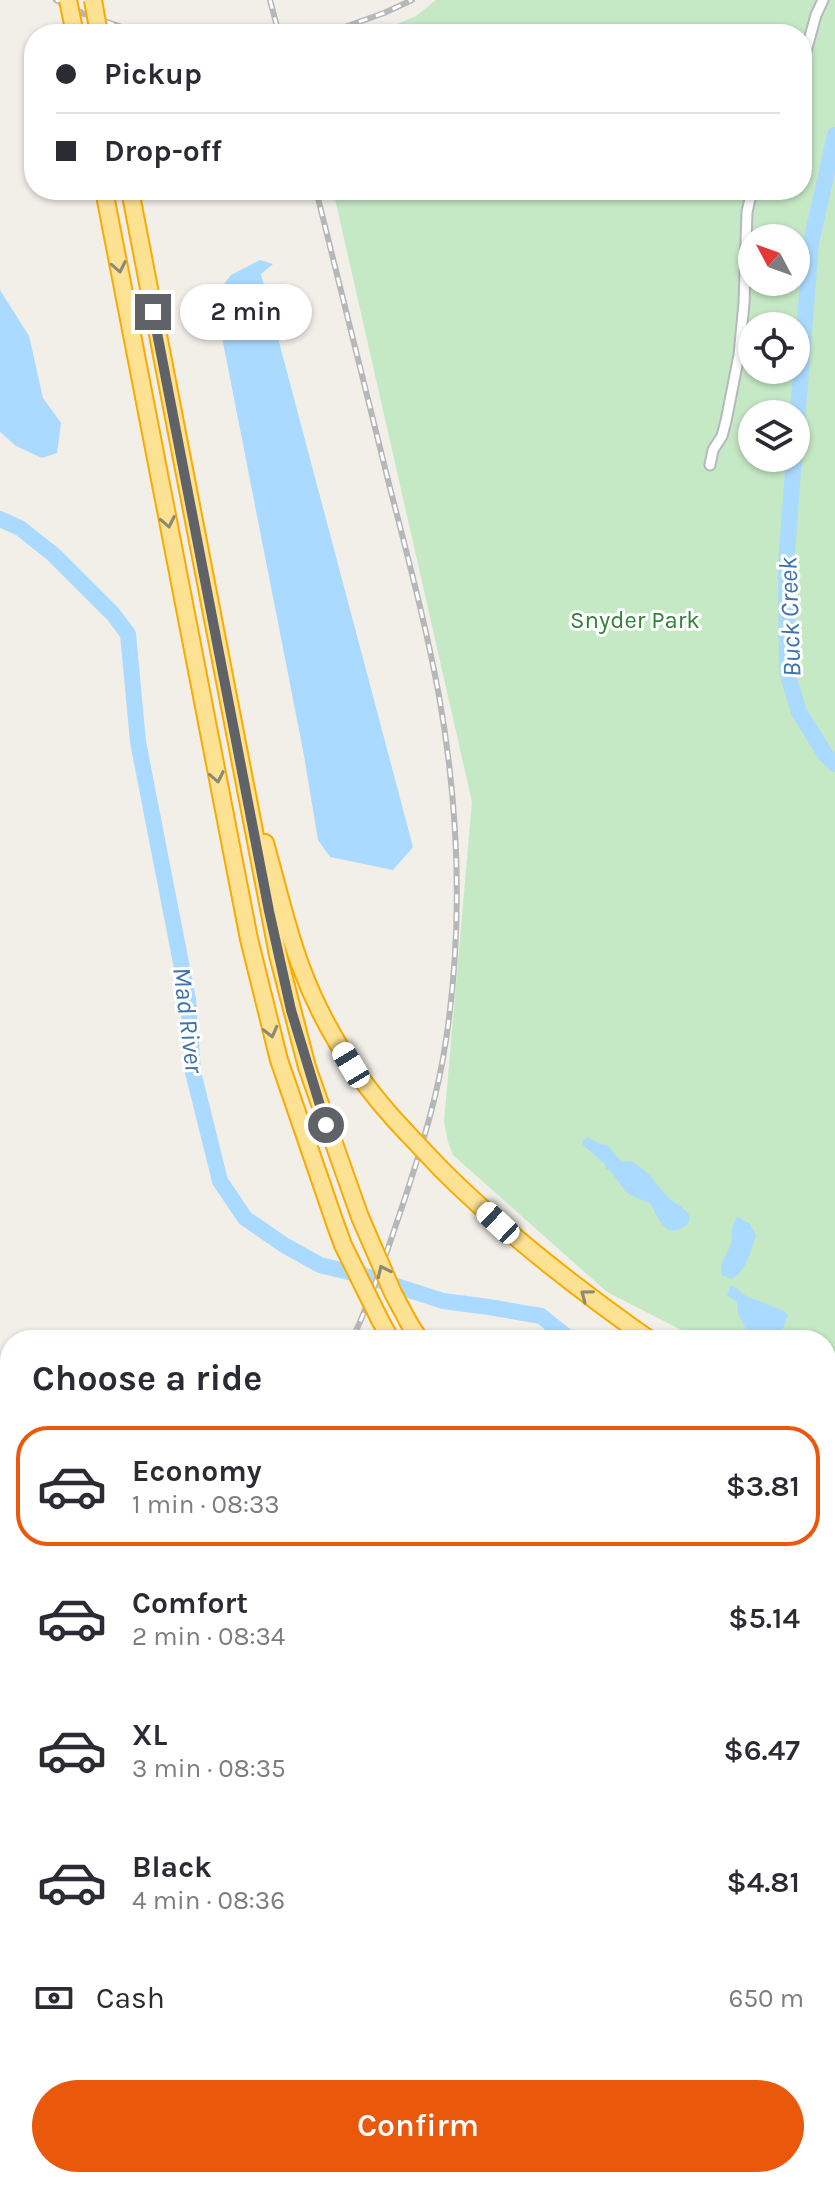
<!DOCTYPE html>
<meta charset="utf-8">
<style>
body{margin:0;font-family:Karla,sans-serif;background:#f7f7f7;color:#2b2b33;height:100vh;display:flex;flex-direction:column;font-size:30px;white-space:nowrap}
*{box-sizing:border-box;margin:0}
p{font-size:26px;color:#7c7c81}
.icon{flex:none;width:44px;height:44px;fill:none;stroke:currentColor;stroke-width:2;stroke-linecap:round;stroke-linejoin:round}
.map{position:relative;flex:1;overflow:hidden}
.details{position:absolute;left:0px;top:1330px;width:836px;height:858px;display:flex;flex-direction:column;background:#fff;border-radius:32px 32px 0 0;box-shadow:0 2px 6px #0004}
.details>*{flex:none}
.top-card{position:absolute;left:24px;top:24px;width:788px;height:176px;border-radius:32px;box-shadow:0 2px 6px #0004;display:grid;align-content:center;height:176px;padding:0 32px;background:#fff}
.needle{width:52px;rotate:311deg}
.controls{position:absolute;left:738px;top:224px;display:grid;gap:16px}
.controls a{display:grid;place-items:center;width:72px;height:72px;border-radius:50%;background:#fff;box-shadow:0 2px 6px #0004;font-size:40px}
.end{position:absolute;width:36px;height:36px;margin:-18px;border:10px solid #5f6368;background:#fff;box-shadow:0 0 0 4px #fff}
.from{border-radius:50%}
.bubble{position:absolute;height:56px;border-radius:28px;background:#fff;box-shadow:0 2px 6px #0004;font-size:26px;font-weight:600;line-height:56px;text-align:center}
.car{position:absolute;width:24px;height:48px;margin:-24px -12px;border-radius:10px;box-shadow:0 0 6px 2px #0007;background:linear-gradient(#fff 24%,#345 0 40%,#fff 0 76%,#345 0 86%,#fff 0)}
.top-card b{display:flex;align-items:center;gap:28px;height:76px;font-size:30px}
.top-card b+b{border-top:2px solid #e1e1e2}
.top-card i{width:20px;height:20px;background:#2b2b33}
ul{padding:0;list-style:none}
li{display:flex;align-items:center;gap:24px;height:120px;margin:0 16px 12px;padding:0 16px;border:4px solid transparent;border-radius:32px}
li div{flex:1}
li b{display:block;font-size:30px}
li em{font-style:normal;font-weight:600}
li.current{border-color:#ea580c}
li>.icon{width:72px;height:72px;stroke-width:1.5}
h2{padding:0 32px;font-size:36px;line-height:96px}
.pay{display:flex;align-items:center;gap:20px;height:88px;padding:0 32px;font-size:30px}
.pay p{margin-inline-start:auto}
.cta{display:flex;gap:16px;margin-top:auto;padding:16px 32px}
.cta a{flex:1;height:92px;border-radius:48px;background:#ea580c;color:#fff;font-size:32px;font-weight:600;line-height:92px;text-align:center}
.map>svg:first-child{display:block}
.green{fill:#c5e8c5;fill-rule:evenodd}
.water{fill:#aadaff}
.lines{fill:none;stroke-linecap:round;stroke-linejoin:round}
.river{stroke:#aadaff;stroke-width:16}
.street-casing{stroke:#b5b8bc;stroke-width:13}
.secondary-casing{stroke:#b6babf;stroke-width:16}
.primary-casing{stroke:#f2c960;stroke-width:18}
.highway-casing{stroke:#f9ab00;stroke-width:20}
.street{stroke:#fff;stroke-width:9}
.secondary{stroke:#fff;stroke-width:12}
.primary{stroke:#fff2af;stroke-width:14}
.highway{stroke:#fde293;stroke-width:16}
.rail-casing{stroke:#b6b7b8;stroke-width:6}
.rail{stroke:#fff;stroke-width:3;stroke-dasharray:9;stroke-linecap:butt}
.highway-bridge-casing{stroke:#f9ab00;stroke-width:20;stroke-linecap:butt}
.highway-bridge{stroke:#fde293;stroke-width:16}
.oneway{stroke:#8e8975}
.route{stroke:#5f6368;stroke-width:10}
.labels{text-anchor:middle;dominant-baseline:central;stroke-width:6;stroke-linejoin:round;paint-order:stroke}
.park-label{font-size:24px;fill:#348238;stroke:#fff}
.water-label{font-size:26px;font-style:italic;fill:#4174aa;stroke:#fff}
</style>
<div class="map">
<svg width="835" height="2187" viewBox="0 0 835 2187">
<rect width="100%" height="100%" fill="#f1efe8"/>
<path class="green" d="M436 0H835V1408L826 1403V1340H701L607 1292 453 1155 448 1142 444 1122 472 802 333 190H802V34H374L416 16ZM752 238H796V282H752ZM752 326H796V370H752ZM752 414H796V458H752Z"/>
<path class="water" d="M260 260 273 264 261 274 413 847 393 870 330 857 318 840 303 750 219 322 221 288 231 275Z
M0 290 29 336 43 398 61 423 57 453 42 458 16 446 0 432Z
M587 1137 600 1144 607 1145 622 1162 630 1161C650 1170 655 1185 669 1198 673 1202 680 1205 685 1210 690 1215 689 1215 689 1222 667 1244 659 1219 650 1203 623 1194 625 1190 610 1170L606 1169 605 1164 583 1145 582 1142Z
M738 1217 750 1224 756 1235C751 1250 746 1273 731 1279L722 1275C718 1261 728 1255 731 1243 734 1231 729 1226 738 1217Z
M730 1286H733L746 1296 784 1311 788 1315 779 1340H751L738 1313 737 1302 727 1295Z"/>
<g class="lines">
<path class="river" d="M796 435 811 243 835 135
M794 458 786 565 787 672 799 712 825 754 835 764
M0 519 20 528 54 555 113 614 128 634 138 742 188 999 193 1072 220 1181 245 1218 284 1245 320 1265 369 1277 443 1301 489 1307 541 1316 571 1340
M826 1558 835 1561"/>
<g class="street-casing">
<path id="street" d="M802 66 816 15 823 0
M710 465 713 450 722 436 726 421 739 355 744 303 747 212 752 190
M0 1570 10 1582
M0 1802 10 1793
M826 2008 835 2006
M826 2091 835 2092
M826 2168 835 2177
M114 2178 125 2187
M418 2178 430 2187
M156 2187 163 2178"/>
</g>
<g class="secondary-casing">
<path id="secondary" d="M0 1417 10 1434"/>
</g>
<g class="primary-casing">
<path id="primary" d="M826 1543 835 1530
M826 1593 835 1581"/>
</g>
<g class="highway-casing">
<path id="highway" d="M104 190 249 939 279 1060 335 1223
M130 190 278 955 307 1067 360 1217
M265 843C277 885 286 927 301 967 324 1029 361 1085 406 1132
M441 1169C505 1233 576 1288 650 1340
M380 1320 391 1340
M409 1323 420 1340
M826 1437 835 1438
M826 1629 835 1626
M826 1793 835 1797
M826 1809 835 1816
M826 1840 835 1847
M826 1973 835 1971
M356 2187 362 2178
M410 2187 416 2178"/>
</g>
<use href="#street" class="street"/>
<use href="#secondary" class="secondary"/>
<use href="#primary" class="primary"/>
<use href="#highway" class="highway"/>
<g class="rail-casing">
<path id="rail" d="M56 0 84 14 142 34
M270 0 279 34
M325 34 384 13 412 0
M316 190C340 288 365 386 389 484 407 554 426 625 439 696 459 809 463 927 446 1040 438 1095 422 1146 405 1198 389 1246 373 1294 352 1340
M0 2060 10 2040"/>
</g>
<use href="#rail" class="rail"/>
<g class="highway-bridge-casing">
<path id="highway-bridge" d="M68 0 75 34
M93 0 99 34
M406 1132 441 1169
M360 1217 393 1293 409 1323
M335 1223 343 1245 380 1320"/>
</g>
<use href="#highway-bridge" class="highway-bridge"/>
</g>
<defs><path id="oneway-chevron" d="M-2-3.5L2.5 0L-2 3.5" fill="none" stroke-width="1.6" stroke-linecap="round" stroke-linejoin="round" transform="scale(2)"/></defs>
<g class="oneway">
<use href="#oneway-chevron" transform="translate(119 267) rotate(79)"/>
<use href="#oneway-chevron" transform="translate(168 522) rotate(79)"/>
<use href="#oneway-chevron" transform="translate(217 777) rotate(79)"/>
<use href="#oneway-chevron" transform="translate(271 1032) rotate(76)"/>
<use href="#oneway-chevron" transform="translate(383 1271) rotate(-115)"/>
<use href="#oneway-chevron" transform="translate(586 1295) rotate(-143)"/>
</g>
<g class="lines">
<path class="route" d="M153 312 269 911 291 1010 326 1125"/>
</g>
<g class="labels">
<g class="park-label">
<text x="635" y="620">Snyder Park</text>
</g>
<g class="water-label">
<text transform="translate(790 617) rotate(-92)">Buck Creek</text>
<text transform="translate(188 1020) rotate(83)">Mad River</text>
</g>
</g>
</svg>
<div class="controls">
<a><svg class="needle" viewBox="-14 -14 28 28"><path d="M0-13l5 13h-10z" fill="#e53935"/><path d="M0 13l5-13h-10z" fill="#7c7c81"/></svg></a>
<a><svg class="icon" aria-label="locate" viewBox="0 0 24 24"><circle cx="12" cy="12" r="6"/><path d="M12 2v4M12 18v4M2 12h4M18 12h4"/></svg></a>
<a><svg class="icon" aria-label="layers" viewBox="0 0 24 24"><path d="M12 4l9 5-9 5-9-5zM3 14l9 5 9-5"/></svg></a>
</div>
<i class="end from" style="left:326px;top:1125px"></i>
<i class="end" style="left:153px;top:312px"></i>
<div class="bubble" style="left:180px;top:284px;width:132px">2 min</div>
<i class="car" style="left:351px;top:1065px;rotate:329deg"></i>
<i class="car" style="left:498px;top:1223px;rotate:313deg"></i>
<div class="top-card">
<b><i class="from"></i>Pickup</b>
<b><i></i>Drop-off</b>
</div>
<section class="details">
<h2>Choose a ride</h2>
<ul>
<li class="current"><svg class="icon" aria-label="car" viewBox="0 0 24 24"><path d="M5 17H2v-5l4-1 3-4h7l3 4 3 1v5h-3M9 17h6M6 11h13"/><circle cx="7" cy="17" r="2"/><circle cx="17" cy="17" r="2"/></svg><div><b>Economy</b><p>1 min · 08:33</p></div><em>$3.81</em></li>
<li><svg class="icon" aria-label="car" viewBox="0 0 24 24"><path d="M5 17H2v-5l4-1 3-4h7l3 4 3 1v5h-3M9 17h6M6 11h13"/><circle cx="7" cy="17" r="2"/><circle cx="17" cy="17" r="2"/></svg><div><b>Comfort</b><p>2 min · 08:34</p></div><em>$5.14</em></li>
<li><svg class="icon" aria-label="car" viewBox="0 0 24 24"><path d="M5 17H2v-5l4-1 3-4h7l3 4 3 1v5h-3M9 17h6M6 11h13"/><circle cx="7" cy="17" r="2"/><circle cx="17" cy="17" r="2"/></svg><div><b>XL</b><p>3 min · 08:35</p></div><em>$6.47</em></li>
<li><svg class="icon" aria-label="car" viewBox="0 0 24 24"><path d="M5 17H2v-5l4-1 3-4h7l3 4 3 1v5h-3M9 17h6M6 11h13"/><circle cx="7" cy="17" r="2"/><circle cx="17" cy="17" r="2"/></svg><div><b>Black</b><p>4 min · 08:36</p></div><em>$4.81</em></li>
</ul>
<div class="pay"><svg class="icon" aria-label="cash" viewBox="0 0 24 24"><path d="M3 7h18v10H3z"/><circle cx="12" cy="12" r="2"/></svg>Cash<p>650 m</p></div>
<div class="cta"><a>Confirm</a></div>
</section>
</div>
